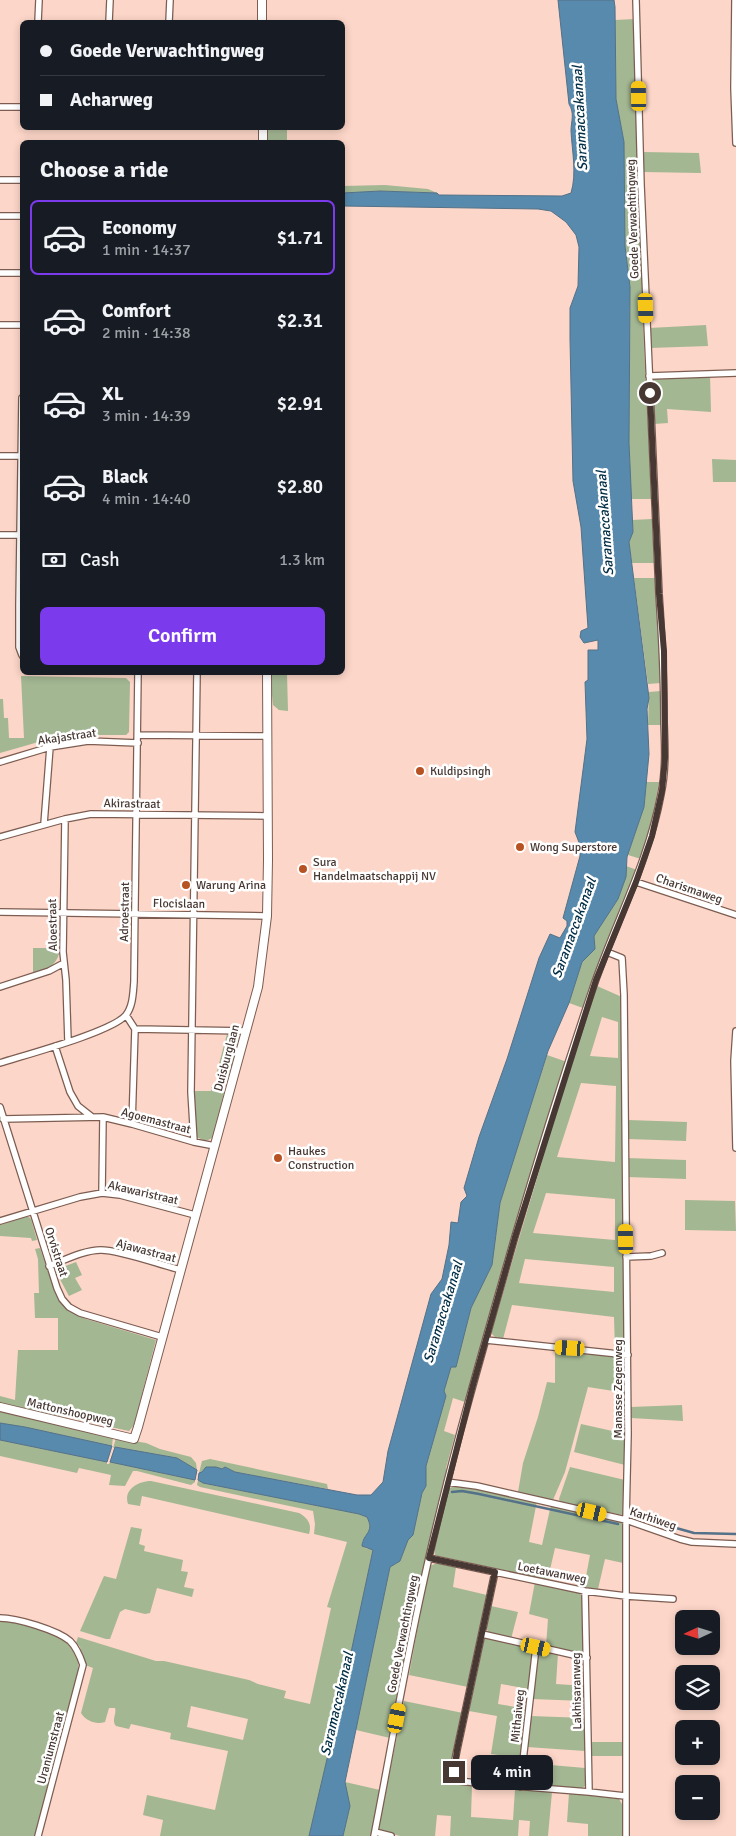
<!DOCTYPE html>
<meta charset="utf-8">
<style>
body{margin:0;font-family:Signika,sans-serif;background:#20242c;color:#f1f3f6;height:100vh;display:flex;flex-direction:column;font-size:19px;white-space:nowrap}
*{box-sizing:border-box;margin:0}
p{font-size:16px;color:#9ea1a6}
.icon{flex:none;width:28px;height:28px;fill:none;stroke:currentColor;stroke-width:2;stroke-linecap:round;stroke-linejoin:round}
.map{position:relative;flex:1;overflow:hidden}
.sheet{position:absolute;left:20px;top:140px;width:325px;height:535px;display:flex;flex-direction:column;background:#171b24;border-radius:8px;box-shadow:0 2px 8px #0003}
.sheet>*{flex:none}
.banner{position:absolute;left:20px;top:20px;width:325px;height:110px;border-radius:8px;box-shadow:0 2px 8px #0003;display:grid;align-content:center;height:110px;padding:0 20px;background:#171b24}
.needle{width:32px;rotate:266deg}
.buttons{position:absolute;left:675px;top:1610px;display:grid;gap:10px}
.buttons a{display:grid;place-items:center;width:45px;height:45px;border-radius:8px;background:#171b24;box-shadow:0 2px 8px #0003;font-size:25px}
.end{position:absolute;width:22px;height:22px;margin:-11px;border:6px solid #473833;background:#fff;box-shadow:0 0 0 2px #fff}
.from{border-radius:50%}
.bubble{position:absolute;height:35px;border-radius:8px;background:#171b24;box-shadow:0 2px 8px #0003;font-size:16px;font-weight:600;line-height:35px;text-align:center}
.car{position:absolute;width:15px;height:30px;margin:-15px -8px;border-radius:6px;box-shadow:0 0 4px 1px #0007;background:linear-gradient(#f5c518 24%,#345 0 40%,#f5c518 0 76%,#345 0 86%,#f5c518 0)}
.banner b{display:flex;align-items:center;gap:18px;height:48px;font-size:19px}
.banner b+b{border-top:1px solid #363941}
.banner i{width:12px;height:12px;background:#f1f3f6}
ul{padding:0;list-style:none}
li{display:flex;align-items:center;gap:15px;height:75px;margin:0 10px 8px;padding:0 10px;border:2px solid transparent;border-radius:8px}
li div{flex:1}
li b{display:block;font-size:19px}
li em{font-style:normal;font-weight:600}
li.selected{border-color:#7c3aed}
li>.icon{width:45px;height:45px;stroke-width:1.5}
h2{padding:0 20px;font-size:22px;line-height:60px}
.pay{display:flex;align-items:center;gap:12px;height:55px;padding:0 20px;font-size:19px}
.pay p{margin-inline-start:auto}
.action{display:flex;gap:10px;margin-top:auto;padding:10px 20px}
.action a{flex:1;height:58px;border-radius:8px;background:#7c3aed;color:#fff;font-size:20px;font-weight:600;line-height:58px;text-align:center}
.map>svg:first-child{display:block}
.green{fill:#a3b793;fill-rule:evenodd}
.water{fill:#588aad;stroke:#537188}
.lines{fill:none;stroke-linecap:round;stroke-linejoin:round}
.stream{stroke:#537188;stroke-width:2.5}
.street-casing{stroke:#7d5d51;stroke-width:8}
.secondary-casing{stroke:#7d5d51;stroke-width:10}
.street{stroke:#fff;stroke-width:5.5}
.secondary{stroke:#fff;stroke-width:8}
.route{stroke:#473833;stroke-width:6}
.poi-dot{fill:#b75223;stroke:#fff;stroke-width:2}
.labels{text-anchor:middle;dominant-baseline:central;stroke-width:5;stroke-linejoin:round;paint-order:stroke}
.street-label{font-size:12px;fill:#473833;stroke:#fff}
.poi-label{font-size:12px;fill:#473833;stroke:#fff;text-anchor:start}
.water-label{font-size:14px;font-style:italic;fill:#012d45;stroke:#fff}
</style>
<div class="map">
<svg width="736" height="1836" viewBox="0 0 736 1836">
<rect width="100%" height="100%" fill="#fcd6c8"/>
<path class="green" d="M635 19 644 349 652 499H631L629 443 630 287 625 246 624 142 616 99 615 20Z
M268 128H287V142H268Z
M643 152 699 153 701 173 644 172Z
M385 185 428 189 437 193 380 191 343 193 342 186Z
M706 325 708 346 650 348 649 328Z
M710 374 711 412 667 409 668 423 654 424 653 379Z
M712 459 736 460V482H713Z
M652 519 654 563H632L629 542 633 532 632 520Z
M634 578H655L660 649 661 683 648 684Z
M270 673H287L288 711 279 710 273 705Z
M21 676 126 678 130 682 129 732 126 735H63L0 753V699H3L4 718H8L9 738H24Z
M661 691 662 725H648L649 692Z
M646 782H659L650 832 641 859 628 855 644 807Z
M626 866 637 870 583 1008 569 1003 582 962 595 949 594 936 618 899 626 877Z
M33 948H60C59 963 48 971 33 973Z
M597 986 622 997 625 1348 622 1351H615L614 1317 512 1305 503 1339 495 1337 491 1333 553 1124ZM602 1017 618 1022V1058L590 1056ZM581 1083 616 1086 615 1162 557 1157ZM546 1193 615 1199V1240L533 1233ZM525 1259 614 1267V1292L519 1283Z
M227 1034H238L240 1037 229 1077 216 1075Z
M547 1055 567 1062 512 1236 465 1402 453 1398 444 1431 455 1435 446 1468 447 1471 422 1575 390 1738 356 1730 390 1567 400 1561 408 1540 413 1535 422 1493 426 1486V1466L446 1396 444 1391 451 1366 456 1367 471 1308 492 1265 500 1203Z
M211 1087 225 1088 214 1135 212 1138 206 1141 196 1137 193 1091H211Z
M628 1120 687 1122 686 1141 628 1139Z
M627 1158 686 1160V1179L627 1177Z
M685 1200 735 1201 736 1231 685 1230Z
M24 1217H29L31 1219 37 1240 32 1241 31 1238 0 1236V1225Z
M40 1248 55 1292 67 1309 86 1319 156 1340 134 1425 129 1431 0 1403V1396L15 1400 18 1350H58V1318H35L34 1293H39L38 1259 35 1249Z
M76 1262 82 1275 75 1278 82 1290 69 1296 55 1270Z
M555 1349 623 1357 625 1358 626 1393 588 1387 565 1472 553 1500 518 1492 523 1463 538 1417 547 1382 555 1383Z
M682 1405 683 1421 631 1418V1407Z
M0 1411 113 1437 112 1446 25 1427 0 1423Z
M581 1424 626 1434 625 1465 574 1452Z
M116 1438 146 1443 160 1449 191 1457 196 1463 197 1470 177 1458 115 1447 113 1448Z
M0 1440 107 1462V1464H109L110 1462 195 1480V1482L191 1485 137 1471H133L125 1486 109 1485 111 1475 79 1468 77 1473 0 1456Z
M210 1459 327 1484 328 1489 235 1472 225 1467 222 1469 216 1467 199 1473 202 1461Z
M570 1467 625 1480 623 1515 560 1502 559 1499Z
M198 1480 203 1483 359 1514 367 1517C372 1527 369 1534 362 1542L365 1548 373 1550 341 1699 309 1836H160L163 1820 143 1815 147 1795 215 1810 228 1751 170 1739 171 1733 131 1724 129 1729 116 1726C111 1720 117 1714 115 1708H109L105 1722C96 1725 86 1721 81 1713L93 1668 85 1665 80 1647 76 1643 78 1637 156 1661H164L249 1680 258 1684 286 1691 284 1698 310 1704 331 1608 327 1607 347 1542 314 1534 315 1524 313 1511 200 1487 197 1485ZM191 1706 248 1719 243 1740 187 1727Z
M151 1481 299 1513C308 1518 312 1524 309 1534L142 1496 140 1506 128 1504C123 1489 139 1481 151 1481Z
M454 1486 475 1488 537 1501 529 1542 542 1545 551 1505 622 1521 623 1563 605 1559 598 1589 584 1587 590 1555 555 1548 549 1574 551 1575 549 1580 438 1556 435 1555 434 1546 448 1489Z
M131 1527 142 1529 139 1544 145 1546 144 1551 183 1560 181 1571 188 1572 184 1587 194 1589 192 1597 157 1588 150 1613 145 1614 125 1609 120 1612 110 1639H106L80 1631 104 1576 116 1579Z
M437 1563 456 1567 453 1587 487 1595 468 1687 409 1675 427 1576 430 1566Z
M535 1582 580 1593 583 1600V1650L580 1654 546 1646 548 1619 529 1614Z
M491 1606 518 1612 511 1639 489 1633C483 1625 488 1616 491 1606Z
M0 1621C20 1622 60 1632 73 1649 78 1655 78 1664 79 1671L35 1836H0Z
M485 1638 532 1648 534 1651 529 1689 501 1684 498 1704 527 1709 522 1758 491 1754 497 1716 469 1711 482 1642Z
M539 1650 558 1653 556 1684 585 1686 584 1701 532 1699Z
M404 1701 463 1713 452 1774C455 1785 463 1784 472 1785L471 1817 513 1820 515 1789 552 1792 548 1836H529L530 1821 519 1820 518 1836H450L451 1816 437 1815 435 1836H400L378 1830Z
M531 1716 585 1718V1751L527 1747Z
M591 1742H623V1756H591Z
M528 1763 585 1768V1786L581 1789 527 1784Z
M345 1782 380 1790 371 1836H343L350 1806Z
M569 1793 619 1799 623 1806V1836H588V1824L567 1822Z"/>
<path class="water" d="M558 0H614L615 7 616 99 624 142 625 246 630 287 629 443 633 532 629 542 649 698 647 709 649 754 644 807 627 857 626 877 618 899 594 936 595 949 582 962 569 1003 548 1051 500 1203 492 1265 471 1308 456 1367H451L444 1391 446 1396 426 1466V1486L422 1493 413 1535 408 1540 400 1561 390 1567 345 1782 350 1806 343 1836H309L341 1699 373 1550 362 1546C363 1533 375 1533 367 1517L359 1514 203 1483 198 1480 199 1473 202 1472 206 1467H216L222 1469 225 1467 235 1472 357 1495H371L383 1482 388 1451 431 1294 442 1279 449 1245 451 1222 458 1223 461 1202 467 1196 464 1188 479 1137 507 1059 539 958 550 934 560 938 567 926V921L563 918 580 856V845L575 832 587 739 585 682 588 680V650H598V640L584 643 580 637 581 631 588 628 581 527 573 481 570 339V308L578 286 579 247 576 235 566 222 551 211 538 209 343 206V193L380 191 437 193 439 195 562 196 571 193C577 173 572 151 571 131 571 121 575 114 569 104Z
M0 1423 25 1427 112 1446 107 1462 0 1440Z
M115 1447 177 1458 197 1470 195 1480 110 1462Z"/>
<g class="lines">
<path class="stream" d="M452 1492 462 1491 479 1494 618 1524
M669 1526 694 1533 736 1534"/>
<g class="street-casing">
<path id="street" d="M735 0 734 88 736 143
M38 22 39 0
M109 22 110 0
M169 22 170 0
M0 107H22
M0 180H22
M0 216H22
M0 273H22
M0 325H22
M649 376 736 373
M22 398 19 605V647L22 655
M0 456H22
M0 535H22
M138 735 267 736
M0 762 50 747 88 741 138 743
M65 819 63 952 66 980 68 1041
M44 824 50 747
M0 837 65 819 91 814 268 816
M636 882 736 915
M0 912 267 916
M607 952 622 958 624 995 628 1434 626 1520V1836
M0 987 49 971 64 963
M126 1015 135 1029 132 1124
M135 1029 246 1031
M736 1031 734 1061 736 1148
M55 1046 70 1092 78 1106 92 1117
M0 1063C25 1055 112 1032 126 1015 133 1006 133 993 134 982L138 672
M0 1107 57 1288 62 1299 69 1307 80 1313 162 1337
M3 1119 103 1117 132 1124 194 1142 215 1146
M194 1142 191 1092 197 672
M102 1193 103 1117
M0 1221 80 1197 102 1193 120 1195 195 1215
M626 1257 651 1256 662 1253
M49 1266C65 1260 84 1250 101 1250 121 1250 160 1265 181 1270
M486 1340 628 1355
M447 1482 477 1486 626 1520 680 1539 692 1542 736 1544
M429 1558 585 1591 626 1596 673 1599
M495 1572 457 1750C455 1761 451 1772 459 1781L477 1783 589 1792 625 1796
M585 1591 589 1792
M0 1618C17 1618 57 1630 70 1641 77 1648 80 1656 83 1665L38 1836
M482 1634 587 1658
M520 1787 536 1647
M375 1832 391 1836
M374 1836C390 1754 404 1671 422 1589 447 1472 481 1356 514 1240 539 1154 566 1067 595 982 617 919 649 860 661 794 666 771 665 747 664 723 664 680 662 638 659 594L641 185 636 0"/>
</g>
<g class="secondary-casing">
<path id="secondary" d="M262 22V0
M263 128V142
M0 1407 134 1439 138 1427 258 987 267 916 268 860 267 672"/>
</g>
<use href="#street" class="street"/>
<use href="#secondary" class="secondary"/>
</g>
<g class="lines">
<path class="route" d="M454 1772 457 1750 495 1572 429 1558 473 1385 515 1237 596 980 636 882 652 836 662 791 665 758 664 651 659 594 650 393"/>
</g>
<g class="poi-dot">
<circle cx="420" cy="771" r="5"/>
<circle cx="520" cy="847" r="5"/>
<circle cx="303" cy="869" r="5"/>
<circle cx="186" cy="885" r="5"/>
<circle cx="278" cy="1158" r="5"/>
</g>
<g class="labels">
<g class="street-label">
<text transform="translate(633 219) rotate(-92)">Goede Verwachtingweg</text>
<text transform="translate(67 737) rotate(-8)">Akajastraat</text>
<text transform="translate(132 804) rotate(1)">Akirastraat</text>
<text transform="translate(689 889) rotate(19)">Charismaweg</text>
<text transform="translate(179 904) rotate(1)">Flocislaan</text>
<text transform="translate(125 912) rotate(-89)">Adroestraat</text>
<text transform="translate(53 925) rotate(-91)">Aloestraat</text>
<text transform="translate(227 1058) rotate(-75)">Duisburglaan</text>
<text transform="translate(156 1121) rotate(15)">Agoemastraat</text>
<text transform="translate(143 1193) rotate(13)">Akawaristraat</text>
<text transform="translate(146 1251) rotate(15)">Ajawastraat</text>
<text transform="translate(56 1252) rotate(72)">Orvistraat</text>
<text transform="translate(618 1389) rotate(-90)">Manasse Zegenweg</text>
<text transform="translate(70 1412) rotate(13)">Mattonshoopweg</text>
<text transform="translate(653 1519) rotate(19)">Karhiweg</text>
<text transform="translate(552 1573) rotate(11)">Loetawanweg</text>
<text transform="translate(403 1634) rotate(-79)">Goede Verwachtingweg</text>
<text transform="translate(577 1691) rotate(-91)">Lakhisaranweg</text>
<text transform="translate(518 1716) rotate(-84)">Mithaiweg</text>
<text transform="translate(51 1748) rotate(-75)">Uraniumstraat</text>
</g>
<g class="poi-label">
<text x="430" y="771">Kuldipsingh</text>
<text x="530" y="847">Wong Superstore</text>
<text x="313" y="862">Sura<tspan x="313" dy="14">Handelmaatschappij NV</tspan></text>
<text x="196" y="885">Warung Arina</text>
<text x="288" y="1151">Haukes<tspan x="288" dy="14">Construction</tspan></text>
</g>
<g class="water-label">
<text transform="translate(580 118) rotate(-93)">Saramaccakanaal</text>
<text transform="translate(605 523) rotate(-94)">Saramaccakanaal</text>
<text transform="translate(574 928) rotate(-70)">Saramaccakanaal</text>
<text transform="translate(443 1312) rotate(-73)">Saramaccakanaal</text>
<text transform="translate(337 1704) rotate(-77)">Saramaccakanaal</text>
</g>
</g>
</svg>
<div class="buttons">
<a><svg class="needle" viewBox="-14 -14 28 28"><path d="M0-13l5 13h-10z" fill="#e53935"/><path d="M0 13l5-13h-10z" fill="#9ea1a6"/></svg></a>
<a><svg class="icon" aria-label="layers" viewBox="0 0 24 24"><path d="M12 4l9 5-9 5-9-5zM3 14l9 5 9-5"/></svg></a>
<a>+</a>
<a>−</a>
</div>
<i class="end from" style="left:650px;top:393px"></i>
<i class="end" style="left:454px;top:1772px"></i>
<div class="bubble" style="left:471px;top:1755px;width:82px">4 min</div>
<i class="car" style="left:639px;top:96px;rotate:359deg"></i>
<i class="car" style="left:646px;top:308px;rotate:178deg"></i>
<i class="car" style="left:626px;top:1239px;rotate:359deg"></i>
<i class="car" style="left:570px;top:1348px;rotate:273deg"></i>
<i class="car" style="left:592px;top:1512px;rotate:103deg"></i>
<i class="car" style="left:536px;top:1647px;rotate:103deg"></i>
<i class="car" style="left:397px;top:1718px;rotate:11deg"></i>
<div class="banner">
<b><i class="from"></i>Goede Verwachtingweg</b>
<b><i></i>Acharweg</b>
</div>
<section class="sheet">
<h2>Choose a ride</h2>
<ul>
<li class="selected"><svg class="icon" aria-label="car" viewBox="0 0 24 24"><path d="M5 17H2v-5l4-1 3-4h7l3 4 3 1v5h-3M9 17h6M6 11h13"/><circle cx="7" cy="17" r="2"/><circle cx="17" cy="17" r="2"/></svg><div><b>Economy</b><p>1 min · 14:37</p></div><em>$1.71</em></li>
<li><svg class="icon" aria-label="car" viewBox="0 0 24 24"><path d="M5 17H2v-5l4-1 3-4h7l3 4 3 1v5h-3M9 17h6M6 11h13"/><circle cx="7" cy="17" r="2"/><circle cx="17" cy="17" r="2"/></svg><div><b>Comfort</b><p>2 min · 14:38</p></div><em>$2.31</em></li>
<li><svg class="icon" aria-label="car" viewBox="0 0 24 24"><path d="M5 17H2v-5l4-1 3-4h7l3 4 3 1v5h-3M9 17h6M6 11h13"/><circle cx="7" cy="17" r="2"/><circle cx="17" cy="17" r="2"/></svg><div><b>XL</b><p>3 min · 14:39</p></div><em>$2.91</em></li>
<li><svg class="icon" aria-label="car" viewBox="0 0 24 24"><path d="M5 17H2v-5l4-1 3-4h7l3 4 3 1v5h-3M9 17h6M6 11h13"/><circle cx="7" cy="17" r="2"/><circle cx="17" cy="17" r="2"/></svg><div><b>Black</b><p>4 min · 14:40</p></div><em>$2.80</em></li>
</ul>
<div class="pay"><svg class="icon" aria-label="cash" viewBox="0 0 24 24"><path d="M3 7h18v10H3z"/><circle cx="12" cy="12" r="2"/></svg>Cash<p>1.3 km</p></div>
<div class="action"><a>Confirm</a></div>
</section>
</div>
